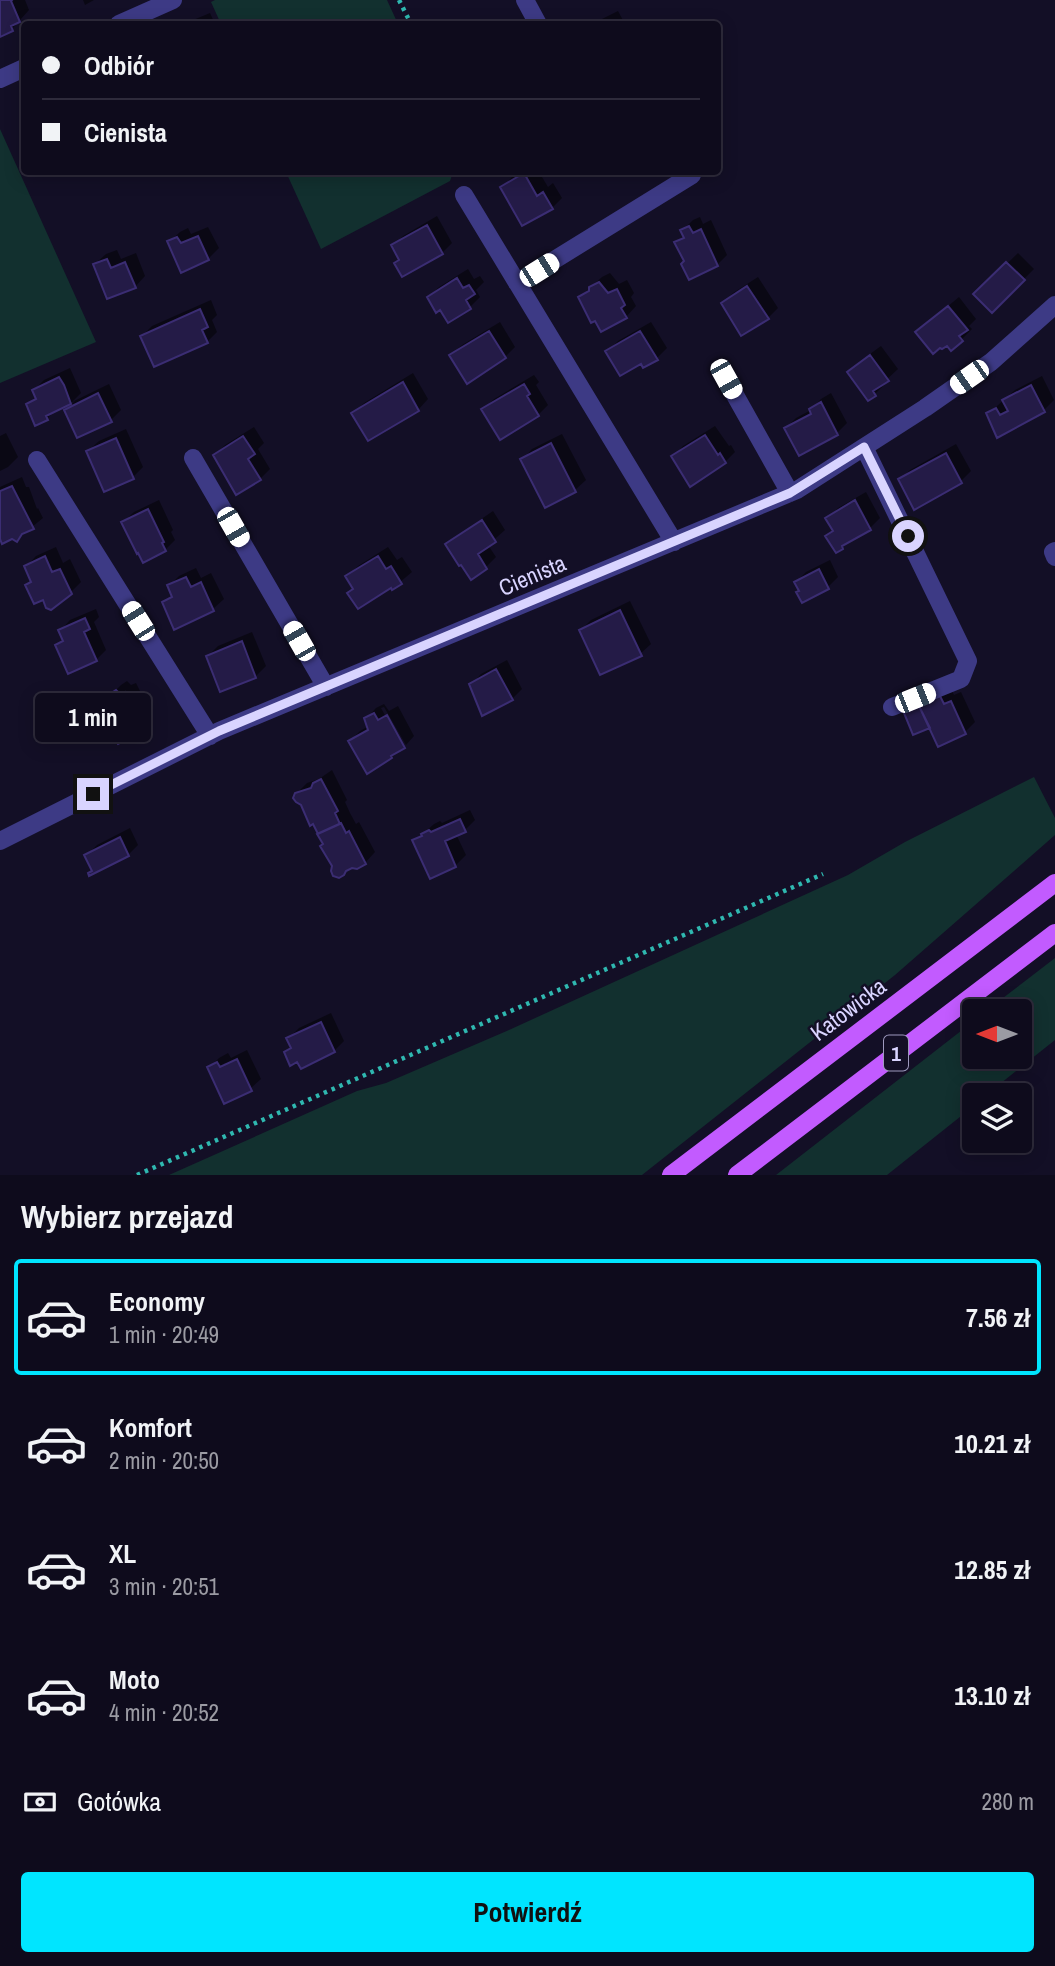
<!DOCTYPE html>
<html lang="pl">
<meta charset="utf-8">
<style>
body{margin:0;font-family:"Archivo Narrow",sans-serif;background:#171425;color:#f1f3f6;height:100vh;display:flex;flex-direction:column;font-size:26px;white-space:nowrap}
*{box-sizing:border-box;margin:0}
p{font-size:23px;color:#9b9ba3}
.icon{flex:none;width:38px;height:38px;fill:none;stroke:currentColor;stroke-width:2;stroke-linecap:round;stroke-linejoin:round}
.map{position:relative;height:1175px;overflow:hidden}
.panel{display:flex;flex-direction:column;background:#0e0b1c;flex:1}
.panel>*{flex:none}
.guide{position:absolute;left:21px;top:21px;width:700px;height:154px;border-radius:7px;box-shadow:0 4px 18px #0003,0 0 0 2px #2e2b3b;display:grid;align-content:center;height:154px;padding:0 21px;background:#0e0b1c}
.needle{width:46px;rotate:270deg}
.controls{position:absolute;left:962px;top:999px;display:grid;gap:14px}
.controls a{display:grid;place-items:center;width:70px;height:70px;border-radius:7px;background:#0e0b1c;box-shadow:0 4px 18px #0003,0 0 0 2px #2e2b3b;font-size:35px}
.end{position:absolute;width:32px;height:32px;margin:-16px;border:9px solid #d9d4ff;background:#111;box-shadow:0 0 0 4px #111}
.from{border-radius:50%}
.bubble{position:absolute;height:49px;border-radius:7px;background:#0e0b1c;box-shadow:0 4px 18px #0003,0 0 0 2px #2e2b3b;font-size:23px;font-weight:700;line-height:49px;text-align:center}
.car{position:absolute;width:21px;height:42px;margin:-21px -10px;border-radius:9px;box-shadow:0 0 5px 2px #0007;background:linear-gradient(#fff 24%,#345 0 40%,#fff 0 76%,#345 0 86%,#fff 0)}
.guide b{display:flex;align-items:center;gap:24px;height:66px;font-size:26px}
.guide b+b{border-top:2px solid #2e2b3b}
.guide i{width:18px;height:18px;background:#f1f3f6}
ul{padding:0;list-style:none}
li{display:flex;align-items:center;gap:21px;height:116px;margin:0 14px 10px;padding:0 7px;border:4px solid transparent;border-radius:7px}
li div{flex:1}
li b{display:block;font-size:26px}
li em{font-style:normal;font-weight:700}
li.active{border-color:#00e5ff}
li>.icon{width:63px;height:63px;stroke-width:1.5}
h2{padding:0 21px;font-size:32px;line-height:84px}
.pay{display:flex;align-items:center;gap:18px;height:77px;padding:0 21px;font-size:26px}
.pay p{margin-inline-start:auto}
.action{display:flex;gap:14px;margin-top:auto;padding:14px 21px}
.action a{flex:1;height:80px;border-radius:7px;background:#00e5ff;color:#111;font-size:28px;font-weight:700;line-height:80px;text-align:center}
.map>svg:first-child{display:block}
.green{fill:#12302f}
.shadow{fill:#0007}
.building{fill:#241b47;stroke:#3b2d73;stroke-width:2}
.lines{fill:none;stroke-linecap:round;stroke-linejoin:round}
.path{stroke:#2fb8b0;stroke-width:4.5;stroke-dasharray:3.5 5;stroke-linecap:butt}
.minor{stroke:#3d3a85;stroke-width:18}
.major{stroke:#c25bff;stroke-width:18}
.route{stroke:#d9d4ff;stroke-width:9}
.labels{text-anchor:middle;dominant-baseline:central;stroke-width:5;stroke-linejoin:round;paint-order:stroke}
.shield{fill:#130f26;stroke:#9e99be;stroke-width:2}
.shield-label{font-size:21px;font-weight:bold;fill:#d9d4ff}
.street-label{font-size:23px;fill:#d9d4ff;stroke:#130f26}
</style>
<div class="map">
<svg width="1055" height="1175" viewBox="0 0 1055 1175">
<rect width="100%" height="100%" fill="#130f26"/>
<path class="green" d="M215 0H387L398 24H221L211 2Z
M0 129 96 342 0 383Z
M286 172H453L450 181 321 249Z
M1034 777 1055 818V835L895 975 642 1175H169L357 1091 386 1083 509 1030 848 875 905 842Z
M1055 958V1040L986 1095 975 1096V1105L887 1175H776L975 1020V1057H1020V1012L986 1011Z"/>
<path class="shadow" d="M0 0H25L29 10 12 29 0 35Z
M83 0H94L85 5Z
M618 11 625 24H592Z
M210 13 215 24H185L186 23Z
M522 172H539L548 187 553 183 562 198 552 208 502 188 512 177Z
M437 216 452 243 442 253 400 259 393 246 403 236Z
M700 217 703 224 711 220 727 255 717 265 677 243 684 235 682 231 693 220Z
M208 227 219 248 208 259 182 271 169 242 180 232 188 228 191 234Z
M117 250 121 259 136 253 145 276 135 287 95 264 106 254Z
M1018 253 1034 269 992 311 976 294Z
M468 269 474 279 480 276 484 282 476 290 480 297 470 307H440L429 297 439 287Z
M610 273 619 284 627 280 634 293 631 297 636 306 626 317 580 297 602 277Z
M758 277 778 308 768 318 723 304 733 293Z
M959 297 976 319 969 326 972 329 961 340 917 332Z
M211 300 217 315 212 320 217 332 207 342 142 336 152 326Z
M500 322 515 347 505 357 451 355 462 345Z
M651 322 667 348 657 358 641 362 608 351 618 341Z
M881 346 898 369 884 382 885 384 875 394 849 372 859 362Z
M70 368 81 393 72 402 109 384 121 410 111 420 66 410 75 401 55 410 47 419 28 404 37 396 34 390 44 380Z
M413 373 428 399 418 410 354 413 364 403Z
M534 375 539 382 536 385 548 405 538 415 484 409 494 399Z
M1042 376 1054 400 1043 411 998 436 988 414 1015 390Z
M831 393 847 423 837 433 786 428 796 418 811 410 821 399Z
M715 426 729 446 731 445 735 452 725 462 673 457 683 446Z
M254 427 264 443 258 449 270 469 260 479 215 455 225 445Z
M126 429 143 467 133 477 88 451 99 441Z
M6 433 18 457 8 467 0 471V436Z
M562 434 586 480 575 490 546 506 522 460 532 449Z
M956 444 971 471 961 481 915 507 900 480 910 470Z
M22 477 26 487H29L37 509 38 508 43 518 17 539 0 534V487Z
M866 492 880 518 870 528 850 540 842 547 828 536 834 530 828 519 838 508Z
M159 500 173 530 171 532 175 540 165 550 123 522 134 512Z
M493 511 505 530 488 545 496 557 486 567 472 577 448 545 458 535Z
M56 547 63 563 70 559 81 582 71 592 44 598 27 585 32 580 26 567 36 556Z
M388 547 397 560 402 557 412 572 393 588H355L348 576 358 566Z
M830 560 838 577 828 587 802 600 800 590 796 582 806 572Z
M196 568 201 578 211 573 224 599 213 609 175 628 164 603 173 594 169 586 179 576Z
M630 601 651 644 640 654 581 630 591 620Z
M96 609 99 617 94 622 106 650 96 660 57 645 63 639 60 631 70 620Z
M252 632 266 666 256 676 221 690 208 656 218 646Z
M507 660 522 689 512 699 471 685 481 674Z
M127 681 131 685 136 683 149 709 146 712 150 721 140 731 99 707 121 685Z
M950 687 954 695 961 692 975 722 965 732 906 713 910 708Z
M384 704 389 711 398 706 414 736 406 745 384 707 381 708 402 746H405L391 757 350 741 360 731 369 726 366 719 376 708Z
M332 770 347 800 345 802 350 813 356 824 359 822 375 852 365 863 333 865 324 844 296 794 307 783 319 779Z
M470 810 475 820 465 830 456 834 466 855 455 866 431 877 415 841 434 824 440 821 442 823Z
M130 828 138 845 128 855H87L97 845Z
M331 1013 344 1041 334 1051 298 1060 286 1052 292 1046 288 1039 299 1028Z
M247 1050 261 1079 250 1089 209 1068 219 1058 228 1053 231 1058Z"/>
<path class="building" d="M0 0H12L11 1 20 22 11 26 13 31 0 37Z
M524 173 537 196 543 192 553 209 522 226 500 187Z
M427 225 443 254 402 277 394 263 399 260 391 245Z
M689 226 693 233 701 229 718 266 689 280 681 264 684 261 674 242 684 238 680 230Z
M198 236 209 260 181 273 167 241 177 237 181 243Z
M107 259 111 268 125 262 136 288 107 299 93 264Z
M1006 262 1025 280 992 313 973 294Z
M457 278 463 288 469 285 475 294 466 300 471 309 448 323 440 310 436 313 427 297Z
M599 282 608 293 617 289 625 305 621 308 627 318 601 332 595 321 591 323 578 297 589 291V287Z
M747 286 769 319 741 336 721 303Z
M948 306 968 330 959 336 963 341 951 351 947 346 942 349 940 348 933 354 915 332Z
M200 309 208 327 202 330 208 343 154 367 140 336Z
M489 331 506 358 467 384 449 355Z
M640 331 658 360 643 368 641 364 620 376 605 351Z
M870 355 889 381 873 391 876 396 868 401 847 372Z
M59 377 64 385 71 404 46 416 48 420 35 426 26 404 36 399 32 390Z
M403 382 419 411 368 441 351 413Z
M524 384 530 394 527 396 539 416 500 440 481 409Z
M1031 385 1045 412 997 438 986 413 996 408 1000 415 1008 411 1002 400Z
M98 393 112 422 77 438 64 410Z
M821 402 838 435 799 456 784 428 811 414 809 409Z
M705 435 718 455 720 453 726 463 690 487 671 456Z
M243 436 255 454 248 459 261 480 236 495 213 455Z
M116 438 134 479 104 492 86 451Z
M551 443 576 492 545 508 520 459Z
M946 453 962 483 914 510 898 479Z
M12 486 34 529 22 534 17 542 12 539 2 544 0 539V491Z
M855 500 871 530 842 546 843 549 836 553 825 536 833 531 825 518Z
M148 509 164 542 162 543 166 551 143 563 138 553 137 554 121 522Z
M482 520 496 542 478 554 487 569 471 580 461 565 459 566 445 544Z
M45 556 52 572 60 569 72 594 51 610 46 608 43 600 34 604 25 585 31 582 24 566Z
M378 556 386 569 391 566 402 584 392 590 391 588 358 609 347 593 353 589 345 576Z
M819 569 829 589 802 603 796 592 799 591 794 582Z
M186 577 191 587 201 582 214 611 174 630 162 602 172 597 167 585Z
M620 610 642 656 600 675 579 630Z
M85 618 90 629 84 632 97 661 68 674 55 645 63 641 58 630Z
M242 641 256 678 220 692 206 656Z
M496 669 513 700 482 716 469 684Z
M116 690 120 694 125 692 140 721 137 723 141 732 118 744 112 733 110 734 97 707 108 701V695Z
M940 696 944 704 951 701 966 734 938 747 919 706Z
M919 706 930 728 913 735 904 713Z
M374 713 378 720 387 715 405 748 391 756 392 758 367 774 348 741 368 730 364 718Z
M321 779 338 811 335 813 340 824 318 834 313 824 310 826 301 805 296 802 293 798 295 793 311 788 313 783Z
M460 819 466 832 445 841 456 867 430 879 412 840 422 836 421 834 429 830 431 832Z
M341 823 346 833 349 831 366 864 357 869 352 868 346 871 344 875 339 878 333 876 331 871 332 866 320 846 323 844 317 834Z
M120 837 129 856 89 876 88 873 92 871 84 855Z
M321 1022 335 1052 301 1069 297 1062 290 1066 284 1052 291 1048 286 1038Z
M237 1059 252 1091 224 1104 207 1067 217 1062 220 1067Z"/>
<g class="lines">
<path class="path" d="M399 0 411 24
M137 1175 823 874"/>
<path class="minor" d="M525 0 538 24
M119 24 173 0
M0 79 24 68
M464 195 674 542
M517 283 692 175
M726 379 790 493
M864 447 968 661 961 679 892 707
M193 458 326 687
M37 460 210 736
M1055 551 1053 552 1055 557
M0 841 219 731 797 490 925 408 991 362 1055 305"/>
<path class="major" d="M671 1175 1055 883
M737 1175 1055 933"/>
</g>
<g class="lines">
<path class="route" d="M93 794 219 731 790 493 864 447 908 536"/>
</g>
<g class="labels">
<rect class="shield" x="884" y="1035.5" width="24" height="35" rx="5"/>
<g class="shield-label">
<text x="896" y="1053">1</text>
</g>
<g class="street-label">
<text transform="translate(532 575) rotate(-23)">Cienista</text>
<text transform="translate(848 1009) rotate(-37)">Katowicka</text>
</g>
</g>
</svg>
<div class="controls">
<a><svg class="needle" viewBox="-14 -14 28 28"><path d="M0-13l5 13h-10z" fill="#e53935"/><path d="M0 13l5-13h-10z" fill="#9b9ba3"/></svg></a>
<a><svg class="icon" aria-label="layers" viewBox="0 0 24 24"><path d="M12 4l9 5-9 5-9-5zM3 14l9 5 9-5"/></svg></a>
</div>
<i class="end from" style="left:908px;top:536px"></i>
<i class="end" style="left:93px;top:794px"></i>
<div class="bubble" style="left:35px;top:693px;width:116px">1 min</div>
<i class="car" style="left:539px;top:270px;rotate:58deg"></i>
<i class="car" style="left:969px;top:377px;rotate:235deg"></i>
<i class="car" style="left:726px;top:379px;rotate:151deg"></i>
<i class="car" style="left:233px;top:527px;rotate:150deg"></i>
<i class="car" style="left:138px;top:621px;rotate:328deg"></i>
<i class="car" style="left:299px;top:641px;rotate:330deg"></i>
<i class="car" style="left:915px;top:698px;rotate:68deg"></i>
<div class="guide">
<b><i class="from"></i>Odbiór</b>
<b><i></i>Cienista</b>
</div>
</div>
<section class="panel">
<h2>Wybierz przejazd</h2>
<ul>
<li class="active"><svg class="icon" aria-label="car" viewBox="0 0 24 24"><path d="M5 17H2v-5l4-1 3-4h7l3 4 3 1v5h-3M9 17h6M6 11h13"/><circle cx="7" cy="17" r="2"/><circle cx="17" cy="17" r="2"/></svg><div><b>Economy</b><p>1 min · 20:49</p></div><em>7.56 zł</em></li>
<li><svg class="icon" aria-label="car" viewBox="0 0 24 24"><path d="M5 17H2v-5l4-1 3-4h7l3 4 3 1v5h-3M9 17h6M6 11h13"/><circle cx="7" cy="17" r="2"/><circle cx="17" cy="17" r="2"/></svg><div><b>Komfort</b><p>2 min · 20:50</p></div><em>10.21 zł</em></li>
<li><svg class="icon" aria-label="car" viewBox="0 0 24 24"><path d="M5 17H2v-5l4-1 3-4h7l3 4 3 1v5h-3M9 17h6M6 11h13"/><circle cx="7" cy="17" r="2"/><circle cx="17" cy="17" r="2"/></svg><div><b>XL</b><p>3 min · 20:51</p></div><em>12.85 zł</em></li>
<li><svg class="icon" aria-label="car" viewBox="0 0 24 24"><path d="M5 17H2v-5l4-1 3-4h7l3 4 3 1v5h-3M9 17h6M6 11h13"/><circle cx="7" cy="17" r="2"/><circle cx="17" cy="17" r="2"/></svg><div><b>Moto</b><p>4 min · 20:52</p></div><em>13.10 zł</em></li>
</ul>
<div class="pay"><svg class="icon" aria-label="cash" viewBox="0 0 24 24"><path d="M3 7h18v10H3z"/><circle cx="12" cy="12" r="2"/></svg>Gotówka<p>280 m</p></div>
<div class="action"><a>Potwierdź</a></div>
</section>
